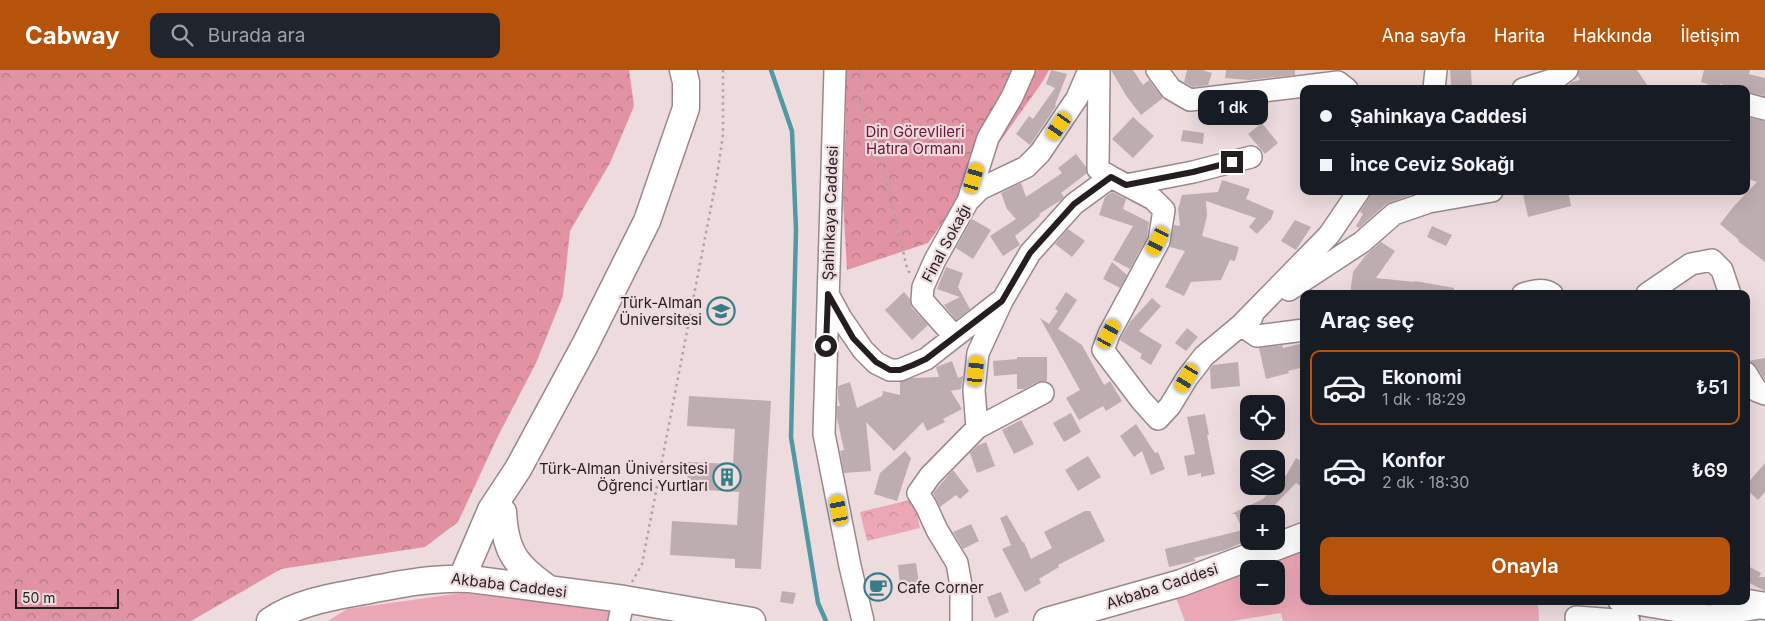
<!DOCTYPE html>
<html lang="tr">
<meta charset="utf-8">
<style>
body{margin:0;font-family:Inter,sans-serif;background:#20242c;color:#f1f3f6;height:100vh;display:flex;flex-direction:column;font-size:19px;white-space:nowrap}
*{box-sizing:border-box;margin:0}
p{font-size:16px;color:#9ea1a6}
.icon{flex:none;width:28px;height:28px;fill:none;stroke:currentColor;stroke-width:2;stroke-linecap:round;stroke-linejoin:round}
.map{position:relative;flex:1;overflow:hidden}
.panel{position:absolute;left:1300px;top:220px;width:450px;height:315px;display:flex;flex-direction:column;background:#171b24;border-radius:10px;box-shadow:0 5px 20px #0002}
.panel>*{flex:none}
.banner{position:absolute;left:1300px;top:15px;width:450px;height:110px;border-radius:10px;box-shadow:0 5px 20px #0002;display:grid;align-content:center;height:110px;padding:0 20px;background:#171b24}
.controls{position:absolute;left:1240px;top:325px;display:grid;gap:10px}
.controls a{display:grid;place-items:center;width:45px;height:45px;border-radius:10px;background:#171b24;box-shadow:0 5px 20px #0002;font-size:25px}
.scale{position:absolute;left:15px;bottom:12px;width:104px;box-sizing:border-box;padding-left:5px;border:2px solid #251e1f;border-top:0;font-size:14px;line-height:18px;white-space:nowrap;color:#251e1f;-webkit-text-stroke:4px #eddbde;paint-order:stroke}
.end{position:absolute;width:22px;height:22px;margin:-11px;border:6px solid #251e1f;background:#fff;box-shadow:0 0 0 2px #fff}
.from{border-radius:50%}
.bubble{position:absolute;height:35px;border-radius:10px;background:#171b24;box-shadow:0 5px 20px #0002;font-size:16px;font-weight:600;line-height:35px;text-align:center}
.car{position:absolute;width:15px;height:30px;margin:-15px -8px;border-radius:6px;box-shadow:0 0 4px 1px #0007;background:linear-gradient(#f5c518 24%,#345 0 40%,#f5c518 0 76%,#345 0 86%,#f5c518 0)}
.banner b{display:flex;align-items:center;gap:18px;height:48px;font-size:19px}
.banner b+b{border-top:1px solid #363941}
.banner i{width:12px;height:12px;background:#f1f3f6}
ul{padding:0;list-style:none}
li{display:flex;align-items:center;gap:15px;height:75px;margin:0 10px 8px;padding:0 10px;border:2px solid transparent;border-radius:10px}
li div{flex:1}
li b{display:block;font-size:19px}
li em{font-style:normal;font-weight:600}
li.selected{border-color:#b45309}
li>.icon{width:45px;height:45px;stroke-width:1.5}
h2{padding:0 20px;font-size:22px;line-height:60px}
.button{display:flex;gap:10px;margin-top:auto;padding:10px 20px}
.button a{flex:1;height:58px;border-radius:10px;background:#b45309;color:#fff;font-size:20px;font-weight:600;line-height:58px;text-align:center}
header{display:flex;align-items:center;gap:30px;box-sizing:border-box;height:70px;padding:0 25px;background:#b45309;color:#fff}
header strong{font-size:24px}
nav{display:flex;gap:28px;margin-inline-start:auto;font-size:18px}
.search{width:350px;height:45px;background:#20242c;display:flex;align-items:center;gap:12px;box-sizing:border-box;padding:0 18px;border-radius:10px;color:#9ea1a6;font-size:19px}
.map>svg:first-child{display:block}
.grass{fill:#eca7b6;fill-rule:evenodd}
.forest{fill:url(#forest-crowns)}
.park{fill:url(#park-crowns)}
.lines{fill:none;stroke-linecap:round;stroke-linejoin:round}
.stream{stroke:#5298a3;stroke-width:4.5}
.building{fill:#beadb0}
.minor-casing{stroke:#99888b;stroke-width:24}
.major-casing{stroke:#99888b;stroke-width:29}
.path{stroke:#b1a2a4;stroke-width:2.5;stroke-dasharray:2.5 4;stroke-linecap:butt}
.minor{stroke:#fff;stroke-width:21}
.major{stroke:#fff;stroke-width:26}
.route{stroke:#251e1f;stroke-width:6}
.labels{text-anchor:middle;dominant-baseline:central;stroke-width:4.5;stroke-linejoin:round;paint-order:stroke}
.park-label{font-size:15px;fill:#6f1335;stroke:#eddbde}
.street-label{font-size:15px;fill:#251e1f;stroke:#eddbde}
.poi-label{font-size:15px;fill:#251e1f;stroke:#eddbde;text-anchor:end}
</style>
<header>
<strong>Cabway</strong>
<div class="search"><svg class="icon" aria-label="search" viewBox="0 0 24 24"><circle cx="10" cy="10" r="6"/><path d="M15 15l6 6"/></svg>Burada ara</div>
<nav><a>Ana sayfa</a><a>Harita</a><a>Hakkında</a><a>İletişim</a></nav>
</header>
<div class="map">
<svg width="1765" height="551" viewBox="0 0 1765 551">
<defs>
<pattern id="forest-crowns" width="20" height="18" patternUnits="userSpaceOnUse" patternTransform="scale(1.25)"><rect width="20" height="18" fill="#e193a4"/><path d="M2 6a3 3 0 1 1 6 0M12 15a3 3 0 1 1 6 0" fill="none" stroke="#b67785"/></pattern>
<pattern id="park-crowns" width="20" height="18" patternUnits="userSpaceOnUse" patternTransform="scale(1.25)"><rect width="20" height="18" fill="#eca7b6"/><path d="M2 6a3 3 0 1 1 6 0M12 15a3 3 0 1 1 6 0" fill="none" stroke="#ca8f9c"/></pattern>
</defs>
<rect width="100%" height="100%" fill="#eddbde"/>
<path class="grass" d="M1304 474V531H1538L1539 551H1283L1281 543 1232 551H1185L1176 528ZM1249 499H1276V526H1249Z
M462 523 612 539 609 551H328L347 539Z"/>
<path class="forest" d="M0 0H629L634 36 610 93 570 161 563 226 536 293 499 364 458 452 425 477 281 499 191 551H0Z
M846 0H1049L1043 11 928 173 847 200 843 130 846 47Z"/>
<path class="park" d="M914 429 920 458 867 471 860 442Z"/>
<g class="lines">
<path class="stream" d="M771 0 792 61 796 160 791 367 818 533 826 551"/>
</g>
<path class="building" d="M1051 0 1067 4 1055 35 1056 36 1030 75 1016 64 1029 46 1033 49 1055 18 1046 14Z
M1111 0H1133L1143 15 1149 10 1163 28 1141 45 1127 27Z
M1187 0H1202L1212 3 1208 15 1193 17 1184 12Z
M1226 0H1295V5L1249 10 1225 8Z
M1450 0H1471L1472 19H1459L1458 15H1451Z
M1579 0H1637L1650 19H1563L1572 12 1580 10 1578 6Z
M1704 0H1750L1749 4 1765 8V26L1746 22V19H1736L1720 14 1718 18 1701 12Z
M1133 47 1154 66 1133 88 1112 69Z
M1746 47 1765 51V192L1738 171 1739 170 1720 154 1734 136 1757 112 1746 108Z
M1262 53 1278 73 1265 84 1248 64Z
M1183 60 1204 63 1203 74 1181 71Z
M1076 84 1086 97 1087 103 1061 123 1064 127 1061 130 1039 144 1040 146 1015 166 1020 175 1003 186 990 166 1016 149 1007 139 1001 123 1021 113 1026 127 1062 103 1058 98Z
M1222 110 1250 119 1246 129 1274 141 1271 149 1257 164 1249 157 1256 148 1206 131 1207 146 1202 166 1239 177 1235 191 1230 190 1221 210 1191 212 1184 226 1165 217 1185 181 1170 177 1174 155 1180 156 1178 139 1182 125 1218 122Z
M1371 121H1422L1386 134 1359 158 1356 156 1363 144 1360 142 1369 128Z
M1536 121H1568L1571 136 1528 147 1523 124Z
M1112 122 1126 129 1123 139 1149 152 1147 167 1130 199 1113 190 1133 156 1099 145 1105 127Z
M972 149 991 160 973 189 956 178Z
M1295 150 1311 157 1296 180 1281 171Z
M1432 156 1452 165 1446 176 1427 167Z
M1068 159 1085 171 1072 187 1055 174Z
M1381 172 1395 181 1376 208 1415 212V211L1454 218V224H1350L1353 202 1366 185Z
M1112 192 1127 205 1120 218 1103 209Z
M946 197 963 203 958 217 970 239 956 250 944 235 960 227 937 219Z
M904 222 910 229 912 238 928 255 912 270 885 240Z
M1066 222 1077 230 1058 259 1082 275 1104 315 1110 311 1122 331 1106 341 1103 336 1079 350 1066 328 1080 320 1040 248 1049 254 1058 241 1055 239Z
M1152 228 1161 236 1139 261 1162 275 1151 295 1140 288 1142 284 1120 270 1130 252Z
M1187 258 1198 267 1186 281 1175 273Z
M1304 273V297L1288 301 1289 303 1266 309 1259 278 1282 275 1283 278Z
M1017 287H1047V311L1038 312 1024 319H1017V304L994 306 993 291 1017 289Z
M1765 288V310L1756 296 1748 291Z
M952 291 958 308 963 306 961 319 951 321 962 339 943 349 945 352 927 361 923 352 894 381 866 352 871 401 844 403 840 381 844 380 837 348V336H840L838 328V316L850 312 857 338 882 326 883 321 900 325V312L912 308 939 307 936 297Z
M1238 292 1240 316 1211 319 1210 299 1213 295Z
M689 326 771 331 761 499 735 498V489L670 485 672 451 737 455 739 422 687 419 688 392 733 394 735 359 687 356Z
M1071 343 1081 362 1064 372 1053 353Z
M1205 344 1209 365H1207L1215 404 1201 407V403L1188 406 1184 386 1195 384 1187 347Z
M1021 350 1034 374 1014 384 1002 360Z
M1136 354 1155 383 1158 382 1165 399 1151 405 1142 381 1134 387 1120 366Z
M986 372 995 396 977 403 970 383 977 376Z
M905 381 911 388 897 431 874 424 880 403Z
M1088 386 1101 407 1078 421 1065 400Z
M1296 388 1304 393V418L1296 413 1266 444H1249V471L1248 470 1225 480 1194 488 1195 491 1169 497 1165 479 1243 460 1235 444H1231L1263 429 1287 404Z
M1765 393V422L1758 430 1746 419V415Z
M953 400 969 421 960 429 956 425 940 437 933 423Z
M1085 441H1090L1105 471 1058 495 1059 497 1039 509 1041 513 1025 522 1002 479 1011 475 1000 448 1007 445 1023 473 1024 472 1031 489 1052 478 1044 462Z
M971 454 979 471 963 479 953 462Z
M916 493 919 513 900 515 898 495Z
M1746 495 1761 503 1759 507H1765V521L1746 511Z
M782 521 796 523 793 534 780 532Z
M1001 522 1009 542 995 548 987 527Z"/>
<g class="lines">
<g class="minor-casing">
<path id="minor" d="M835 0 824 364 850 496 863 551
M1099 0 1098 99 1111 107 1153 129 1164 140 1159 171 1109 264 1103 280 1141 330 1158 349 1170 336 1187 308 1204 286 1241 255 1329 165 1359 121
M1157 0 1171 19 1190 30 1338 12 1347 19
M1434 19 1436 0
M1523 19 1555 9 1567 0
M1746 34 1765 39
M1126 115 1193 102 1251 87
M968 131 988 68 1012 27 1024 0
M1289 220 1362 172 1394 144 1429 132 1492 121
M1523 224C1533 221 1543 218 1552 224
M1647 224 1691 194 1712 190 1722 200 1730 224
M829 226 841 248 863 280 876 293 890 300H900L926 289 999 232
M1252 247 1241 255 1257 266 1304 260
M954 266 922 230 923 217 935 190 968 131 980 119 1026 97 1040 83 1077 28 1089 0
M1746 303 1757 321 1765 324
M977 358 974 320 978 283 1002 231 1030 183 1074 134 1111 107
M1619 531 1709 546 1759 538
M1576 547 1629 551
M619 551 624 529
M961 551V515L957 493 937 460 926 436 918 423 930 406 977 358 1043 323"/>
</g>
<g class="major-casing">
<path id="major" d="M503 442C505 482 516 496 549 519
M462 508 491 440 518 399 585 275 647 151 686 38V12L683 0
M1736 531 1765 536
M270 551C298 532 332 527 364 521 400 514 434 507 470 509L624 529 752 551
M1047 551 1181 513 1304 466"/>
</g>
<path class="path" d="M860 0 859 27 866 51 883 97 907 198 910 204
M632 512 642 494 717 106 723 65V0"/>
<use href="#minor" class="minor"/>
<use href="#major" class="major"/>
</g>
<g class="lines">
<path class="route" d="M826 276 828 224 853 268 876 292 890 300H900L913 295 926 289 1002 231 1030 183 1074 134 1111 107 1126 115 1193 102 1232 92"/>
</g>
<defs>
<g id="university-ring" transform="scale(1.4375)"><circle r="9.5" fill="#eddbde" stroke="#367d87" stroke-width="1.5"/><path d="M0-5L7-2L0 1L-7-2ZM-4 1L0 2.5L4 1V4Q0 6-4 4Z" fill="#367d87"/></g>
<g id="building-ring" transform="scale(1.4375)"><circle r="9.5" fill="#eddbde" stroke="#367d87" stroke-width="1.5"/><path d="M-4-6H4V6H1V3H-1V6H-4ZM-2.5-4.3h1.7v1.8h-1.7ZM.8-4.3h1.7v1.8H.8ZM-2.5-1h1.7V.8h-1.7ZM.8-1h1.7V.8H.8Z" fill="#367d87"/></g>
<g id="cafe-ring" transform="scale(1.4375)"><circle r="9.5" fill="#eddbde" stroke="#367d87" stroke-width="1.5"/><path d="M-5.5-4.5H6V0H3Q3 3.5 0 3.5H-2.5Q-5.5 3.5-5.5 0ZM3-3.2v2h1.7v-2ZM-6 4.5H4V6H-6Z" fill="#367d87"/></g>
</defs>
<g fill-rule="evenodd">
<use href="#university-ring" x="721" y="241"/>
<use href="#building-ring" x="727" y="407"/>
<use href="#cafe-ring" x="878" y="517"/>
</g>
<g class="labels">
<g class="park-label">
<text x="915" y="61">Din Görevlileri<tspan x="915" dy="17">Hatıra Ormanı</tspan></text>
</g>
<g class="street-label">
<text transform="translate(830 143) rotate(-88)">Şahinkaya Caddesi</text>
<text transform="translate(946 173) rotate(-62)">Final Sokağı</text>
<text transform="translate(509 515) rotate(7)">Akbaba Caddesi</text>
<text transform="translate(1162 516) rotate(-18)">Akbaba Caddesi</text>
</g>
<g class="poi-label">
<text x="702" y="232">Türk-Alman<tspan x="702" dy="17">Üniversitesi</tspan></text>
<text x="708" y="398">Türk-Alman Üniversitesi<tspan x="708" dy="17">Öğrenci Yurtları</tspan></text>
<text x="897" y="517" text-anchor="start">Cafe Corner</text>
</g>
</g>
</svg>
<div class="controls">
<a><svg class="icon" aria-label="locate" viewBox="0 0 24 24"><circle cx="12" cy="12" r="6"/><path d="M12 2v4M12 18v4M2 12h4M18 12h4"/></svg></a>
<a><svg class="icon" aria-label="layers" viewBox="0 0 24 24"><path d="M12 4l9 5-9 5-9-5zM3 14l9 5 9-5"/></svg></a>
<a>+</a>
<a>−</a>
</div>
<div class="scale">50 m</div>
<i class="end from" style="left:826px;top:276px"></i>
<i class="end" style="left:1232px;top:92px"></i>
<div class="bubble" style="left:1198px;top:20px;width:70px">1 dk</div>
<i class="car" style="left:1059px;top:56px;rotate:215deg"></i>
<i class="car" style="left:974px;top:108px;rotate:17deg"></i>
<i class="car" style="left:1158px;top:171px;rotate:206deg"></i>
<i class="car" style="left:1109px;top:264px;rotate:29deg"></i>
<i class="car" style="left:976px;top:301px;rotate:6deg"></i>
<i class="car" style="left:1187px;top:308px;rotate:211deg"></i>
<i class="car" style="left:839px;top:440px;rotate:349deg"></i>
<div class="banner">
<b><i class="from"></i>Şahinkaya Caddesi</b>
<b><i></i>İnce Ceviz Sokağı</b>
</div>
<section class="panel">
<h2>Araç seç</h2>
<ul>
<li class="selected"><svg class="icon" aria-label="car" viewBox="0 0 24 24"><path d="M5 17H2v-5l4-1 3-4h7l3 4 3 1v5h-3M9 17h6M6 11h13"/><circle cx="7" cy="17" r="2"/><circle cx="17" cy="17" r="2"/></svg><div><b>Ekonomi</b><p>1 dk · 18:29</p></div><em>₺51</em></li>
<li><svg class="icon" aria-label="car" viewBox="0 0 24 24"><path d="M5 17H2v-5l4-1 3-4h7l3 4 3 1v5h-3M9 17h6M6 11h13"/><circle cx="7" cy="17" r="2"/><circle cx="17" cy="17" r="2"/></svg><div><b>Konfor</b><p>2 dk · 18:30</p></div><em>₺69</em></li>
</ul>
<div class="button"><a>Onayla</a></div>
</section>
</div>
